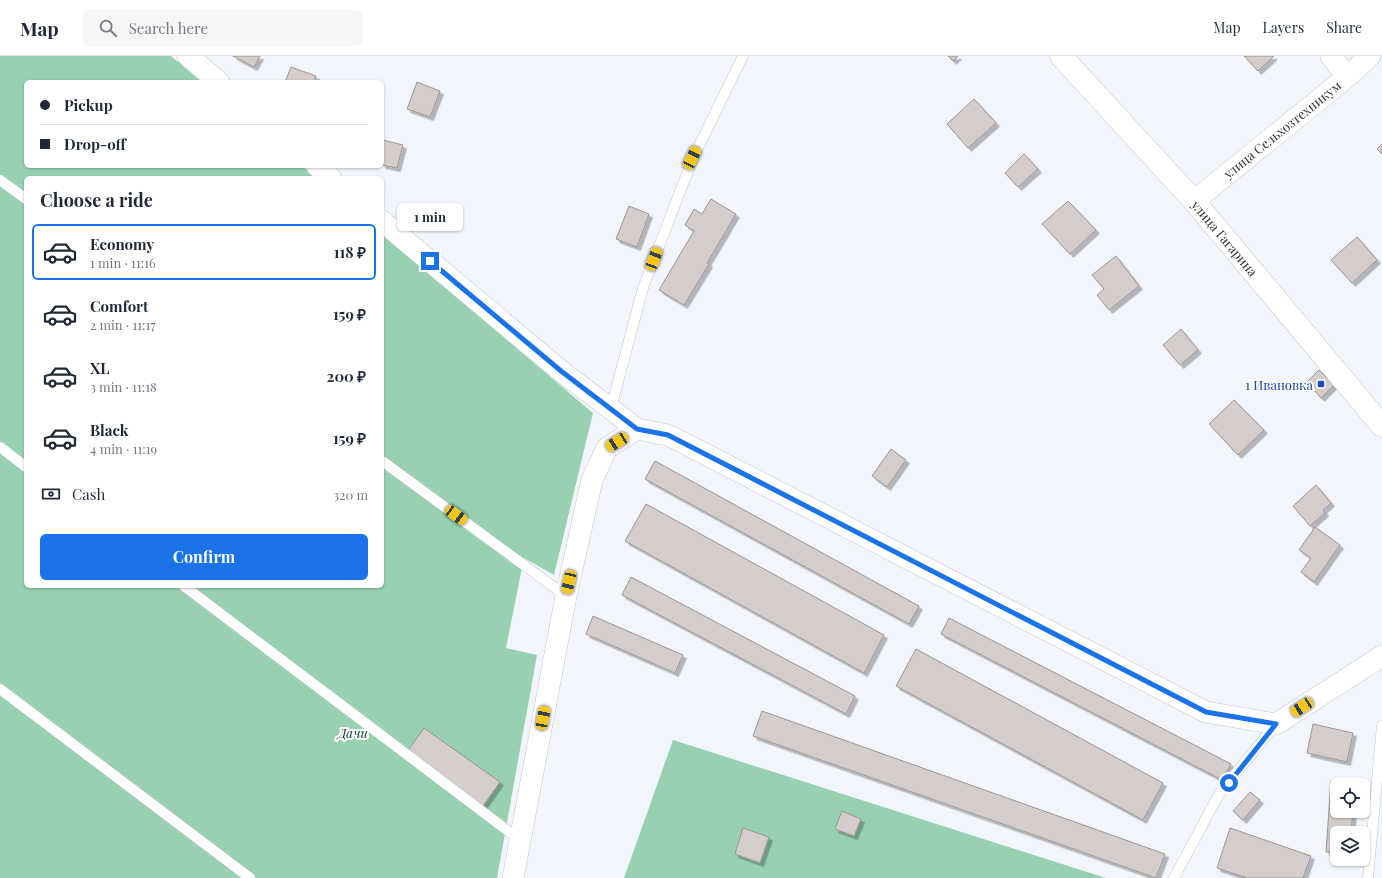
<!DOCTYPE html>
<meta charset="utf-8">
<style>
body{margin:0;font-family:"Playfair Display",serif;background:#f6f6f7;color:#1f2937;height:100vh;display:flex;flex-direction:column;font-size:15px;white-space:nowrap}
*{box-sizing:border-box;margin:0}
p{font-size:13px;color:#747a83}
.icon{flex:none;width:22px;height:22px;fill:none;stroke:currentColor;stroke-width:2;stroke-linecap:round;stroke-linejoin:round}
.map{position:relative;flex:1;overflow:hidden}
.drawer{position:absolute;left:24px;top:120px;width:360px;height:412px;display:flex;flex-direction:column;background:#fff;border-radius:6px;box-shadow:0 1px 3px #0004}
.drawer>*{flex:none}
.hud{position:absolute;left:24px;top:24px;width:360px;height:88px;border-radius:6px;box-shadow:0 1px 3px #0004;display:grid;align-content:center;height:88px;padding:0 16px;background:#fff}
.fabs{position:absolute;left:1330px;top:722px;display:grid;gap:8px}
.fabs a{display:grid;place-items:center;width:40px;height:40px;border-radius:6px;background:#fff;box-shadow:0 1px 3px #0004;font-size:20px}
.end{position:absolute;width:18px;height:18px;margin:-9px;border:5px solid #1a73e8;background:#fff;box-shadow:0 0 0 2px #fff}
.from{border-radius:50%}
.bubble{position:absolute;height:28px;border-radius:6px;background:#fff;box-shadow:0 1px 3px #0004;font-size:13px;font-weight:700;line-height:28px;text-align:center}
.car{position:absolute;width:12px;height:24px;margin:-12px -6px;border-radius:5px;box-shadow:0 0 3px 1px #0007;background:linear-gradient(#f5c518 24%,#345 0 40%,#f5c518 0 76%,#345 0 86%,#f5c518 0)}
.hud b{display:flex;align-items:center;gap:14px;height:38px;font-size:15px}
.hud b+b{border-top:1px solid #e0e1e3}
.hud i{width:10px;height:10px;background:#1f2937}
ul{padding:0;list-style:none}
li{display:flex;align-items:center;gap:12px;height:56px;margin:0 8px 6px;padding:0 8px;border:2px solid transparent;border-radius:6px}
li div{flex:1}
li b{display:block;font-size:15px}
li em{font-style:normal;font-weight:700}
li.current{border-color:#1a73e8}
li>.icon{width:36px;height:36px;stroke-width:1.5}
h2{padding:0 16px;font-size:18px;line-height:48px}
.pay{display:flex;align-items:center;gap:10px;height:44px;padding:0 16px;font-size:15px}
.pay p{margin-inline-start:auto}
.action{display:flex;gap:8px;margin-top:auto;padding:8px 16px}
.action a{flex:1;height:46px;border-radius:6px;background:#1a73e8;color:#fff;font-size:16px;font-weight:700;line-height:46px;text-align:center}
header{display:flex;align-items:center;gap:24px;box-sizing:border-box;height:56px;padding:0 20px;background:#fff;border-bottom:1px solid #e0e1e3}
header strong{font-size:19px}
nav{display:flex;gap:22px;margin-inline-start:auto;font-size:14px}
.search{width:280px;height:36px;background:#f6f6f7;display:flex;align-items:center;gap:10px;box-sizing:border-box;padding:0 14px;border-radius:6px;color:#747a83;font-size:15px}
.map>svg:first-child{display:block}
.green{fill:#97d1b1}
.building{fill:#d5cdcb;stroke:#9c9592;filter:url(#shadow)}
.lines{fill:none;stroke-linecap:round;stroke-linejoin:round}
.service-casing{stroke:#c3c7cd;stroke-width:11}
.minor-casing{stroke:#c3c7cd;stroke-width:22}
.tertiary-casing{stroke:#c3c7cd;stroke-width:23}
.service{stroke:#fff;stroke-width:10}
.minor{stroke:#fff;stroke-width:21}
.tertiary{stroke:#fff;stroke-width:22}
.route{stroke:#1a73e8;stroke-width:5}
.transit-dot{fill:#1a4fb4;stroke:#fff;stroke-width:1.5}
.labels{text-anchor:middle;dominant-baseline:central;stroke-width:4;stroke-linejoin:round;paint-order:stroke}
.street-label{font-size:13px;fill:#313235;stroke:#fff}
.transit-label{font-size:13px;fill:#164399;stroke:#fff;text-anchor:end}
.park-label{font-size:13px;font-style:italic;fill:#0f3d28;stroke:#fff}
</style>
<header>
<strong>Map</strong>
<div class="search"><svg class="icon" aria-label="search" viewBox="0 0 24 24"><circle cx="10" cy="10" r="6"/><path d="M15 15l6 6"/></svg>Search here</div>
<nav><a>Map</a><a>Layers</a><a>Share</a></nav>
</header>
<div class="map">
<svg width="1382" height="822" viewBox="0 0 1382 822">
<defs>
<filter id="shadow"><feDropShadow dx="3.5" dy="3.5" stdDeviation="0" flood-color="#0004"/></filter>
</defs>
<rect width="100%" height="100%" fill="#f2f6fc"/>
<path class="green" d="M0 0H171L202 26H26V110H302L316 122H26V530H382V178L593 357 554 519 524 502 506 592 537 599 497 822H0Z
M673 684 1106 822H624Z"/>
<path class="building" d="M233 0H260L254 11Z
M948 0H958L953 5Z
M1244 0H1274L1258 15Z
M291 11 316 20 314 26H285Z
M417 26 440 35 430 61 407 53Z
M974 43 996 67 968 92 947 68Z
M383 84 403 89 397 112 382 109Z
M1382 88V98L1377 93Z
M1024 98 1038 113 1018 131 1005 117Z
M711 143 736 158 707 207 709 208 684 249 659 234 694 175 685 169 694 153 702 158Z
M1068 145 1096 174 1070 198 1042 168Z
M629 150 649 158 637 191 616 183Z
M1357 181 1377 204 1352 227 1331 204Z
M1116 200 1139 230 1109 254 1097 239 1104 233 1092 219Z
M1181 273 1198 294 1180 309 1163 289Z
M1319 314 1334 329 1321 342 1307 326Z
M1234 344 1264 374 1238 399 1209 368Z
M891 393 906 404 887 431 872 420Z
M655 405 919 550 909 568 645 423Z
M1316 429 1331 447 1323 454 1325 457 1310 470 1293 450Z
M646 448 884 579 864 617 625 485Z
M1315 471 1340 489 1314 526 1301 516 1311 502 1299 494Z
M631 521 855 640 846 658 622 539Z
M593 560 683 599 675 617 586 578Z
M949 562 1231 708 1222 724 941 578Z
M916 593 1163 727 1143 764 896 630Z
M762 655 1165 798 1156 822 753 680Z
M1313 668 1353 677 1347 706 1307 697Z
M424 672 500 726 483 750 407 696Z
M1331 725 1355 727V729H1337V755H1353L1351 777H1337V797L1326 796Z
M1250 736 1260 744 1243 764 1233 755Z
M842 755 861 763 854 780 835 773Z
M743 772 769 781 760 807 735 798Z
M1230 772 1311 800 1303 822H1247L1217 812Z"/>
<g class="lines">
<g class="service-casing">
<path id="service" d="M0 124 26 143
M611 352 643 232 693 102 743 0
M0 391 26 411
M382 405 566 540
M184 530 520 784
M0 633 250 822
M1174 822 1219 738 1276 668
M1368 822 1382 670"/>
</g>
<g class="minor-casing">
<path id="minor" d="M188 0 219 26
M1331 0 1347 21
M317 110 331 122
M1194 145 1347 21 1370 0
M382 165 561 315 637 373
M513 822 566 540 592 424 607 392 637 373 668 379 1206 656 1276 668 1382 600"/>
</g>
<g class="tertiary-casing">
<path id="tertiary" d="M1061 0 1194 145 1382 370"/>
</g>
<use href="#service" class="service"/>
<use href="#minor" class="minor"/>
<use href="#tertiary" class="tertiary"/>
</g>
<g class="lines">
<path class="route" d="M430 205 561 315 637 373 668 379 1206 656 1276 668 1229 727"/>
</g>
<rect class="transit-dot" x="1317" y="324" width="8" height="8" rx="2"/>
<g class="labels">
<g class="street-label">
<text transform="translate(1282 73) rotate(-39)">улица Сельхозтехникум</text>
<text transform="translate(1225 182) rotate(50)">улица Гагарина</text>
</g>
<g class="transit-label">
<text x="1313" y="328">1 Ивановка</text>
</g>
<g class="park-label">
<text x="353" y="676">Дачи</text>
</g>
</g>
</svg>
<div class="fabs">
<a><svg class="icon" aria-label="locate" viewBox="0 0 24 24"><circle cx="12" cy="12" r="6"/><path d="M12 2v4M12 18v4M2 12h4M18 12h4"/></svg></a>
<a><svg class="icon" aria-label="layers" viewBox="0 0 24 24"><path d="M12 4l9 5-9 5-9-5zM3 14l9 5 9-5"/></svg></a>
</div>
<i class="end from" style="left:1229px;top:727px"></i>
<i class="end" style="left:430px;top:205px"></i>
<div class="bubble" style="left:397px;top:147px;width:66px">1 min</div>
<i class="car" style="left:692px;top:102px;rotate:26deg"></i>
<i class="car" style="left:654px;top:203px;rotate:21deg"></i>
<i class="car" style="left:617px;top:386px;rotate:238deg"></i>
<i class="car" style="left:456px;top:459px;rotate:126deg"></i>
<i class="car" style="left:569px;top:526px;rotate:193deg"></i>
<i class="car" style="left:1302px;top:651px;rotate:237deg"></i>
<i class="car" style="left:543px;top:662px;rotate:11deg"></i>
<div class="hud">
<b><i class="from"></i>Pickup</b>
<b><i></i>Drop-off</b>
</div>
<section class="drawer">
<h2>Choose a ride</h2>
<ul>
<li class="current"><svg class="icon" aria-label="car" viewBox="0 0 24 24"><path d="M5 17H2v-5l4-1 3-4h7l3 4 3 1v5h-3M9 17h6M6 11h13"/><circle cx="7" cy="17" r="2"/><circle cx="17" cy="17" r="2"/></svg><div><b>Economy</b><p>1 min · 11:16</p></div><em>118 ₽</em></li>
<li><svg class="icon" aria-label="car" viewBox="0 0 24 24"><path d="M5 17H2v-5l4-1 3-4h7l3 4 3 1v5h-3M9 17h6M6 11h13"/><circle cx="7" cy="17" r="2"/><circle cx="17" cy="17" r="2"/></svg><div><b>Comfort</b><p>2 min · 11:17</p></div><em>159 ₽</em></li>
<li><svg class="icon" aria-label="car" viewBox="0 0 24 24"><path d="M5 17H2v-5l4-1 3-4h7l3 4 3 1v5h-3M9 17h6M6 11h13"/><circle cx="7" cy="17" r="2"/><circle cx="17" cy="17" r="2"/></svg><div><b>XL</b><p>3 min · 11:18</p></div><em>200 ₽</em></li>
<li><svg class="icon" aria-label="car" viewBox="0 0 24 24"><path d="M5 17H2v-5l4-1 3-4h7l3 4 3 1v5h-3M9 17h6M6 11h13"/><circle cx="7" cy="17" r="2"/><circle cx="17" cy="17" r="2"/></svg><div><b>Black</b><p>4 min · 11:19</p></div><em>159 ₽</em></li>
</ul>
<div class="pay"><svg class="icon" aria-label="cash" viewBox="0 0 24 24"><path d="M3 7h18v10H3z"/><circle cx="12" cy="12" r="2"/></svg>Cash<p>320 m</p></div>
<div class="action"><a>Confirm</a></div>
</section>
</div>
